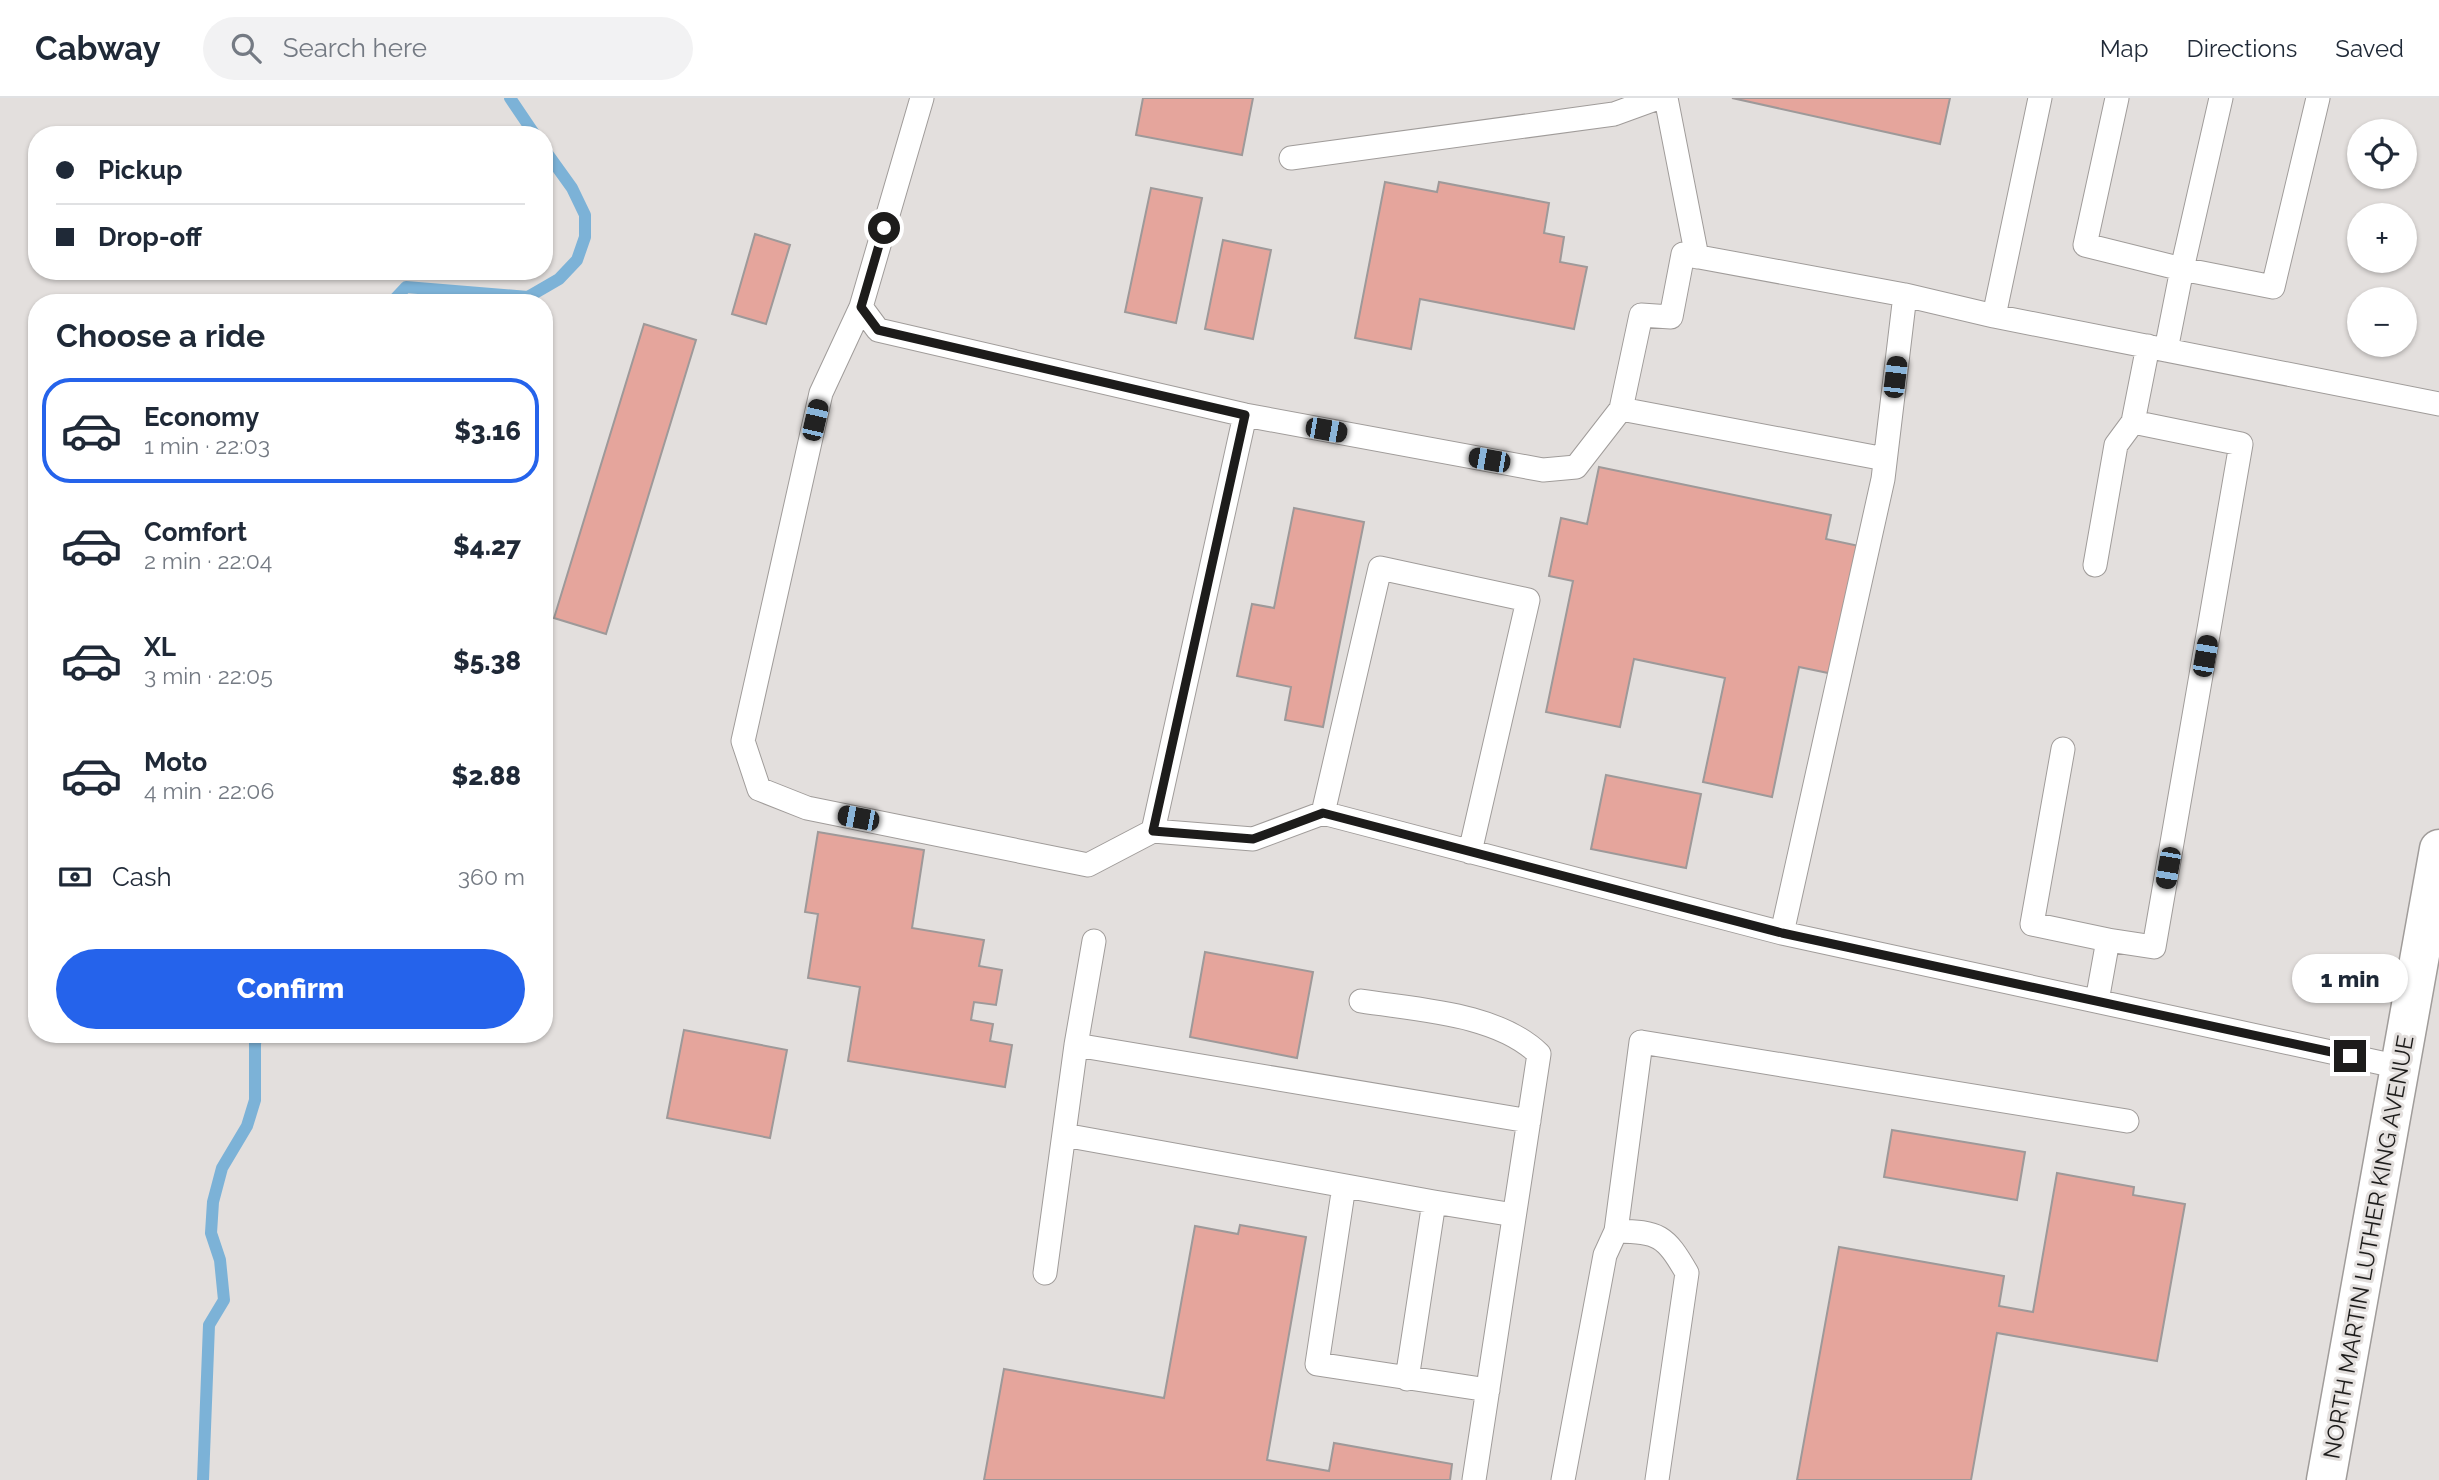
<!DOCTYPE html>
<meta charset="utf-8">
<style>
body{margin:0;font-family:Raleway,sans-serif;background:#f2f2f3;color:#1f2937;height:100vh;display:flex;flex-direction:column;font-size:26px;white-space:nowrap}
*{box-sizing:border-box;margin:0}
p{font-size:23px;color:#747a83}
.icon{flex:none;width:38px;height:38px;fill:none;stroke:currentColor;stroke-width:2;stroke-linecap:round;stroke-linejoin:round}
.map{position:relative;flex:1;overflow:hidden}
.details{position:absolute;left:28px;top:196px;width:525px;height:749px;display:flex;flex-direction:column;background:#fff;border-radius:28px;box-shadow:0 2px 5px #0004}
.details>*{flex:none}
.banner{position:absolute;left:28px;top:28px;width:525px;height:154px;border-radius:28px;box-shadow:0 2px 5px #0004;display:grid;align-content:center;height:154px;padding:0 28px;background:#fff}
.controls{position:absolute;left:2347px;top:21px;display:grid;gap:14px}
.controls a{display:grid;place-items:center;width:70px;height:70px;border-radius:50%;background:#fff;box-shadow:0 2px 5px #0004;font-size:35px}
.end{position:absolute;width:32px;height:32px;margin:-16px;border:9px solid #1d1c1b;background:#fff;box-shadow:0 0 0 4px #fff}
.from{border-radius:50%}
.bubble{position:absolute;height:49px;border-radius:24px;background:#fff;box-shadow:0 2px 5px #0004;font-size:23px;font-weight:800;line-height:49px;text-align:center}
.car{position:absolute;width:21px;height:42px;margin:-21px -10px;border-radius:9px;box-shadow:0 0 5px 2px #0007;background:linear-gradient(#222 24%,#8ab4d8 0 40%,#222 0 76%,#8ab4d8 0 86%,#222 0)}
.banner b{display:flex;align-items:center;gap:24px;height:66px;font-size:26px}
.banner b+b{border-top:2px solid #e0e1e3}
.banner i{width:18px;height:18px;background:#1f2937}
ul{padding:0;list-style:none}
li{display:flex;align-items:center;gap:21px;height:105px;margin:0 14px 10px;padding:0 14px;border:4px solid transparent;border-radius:28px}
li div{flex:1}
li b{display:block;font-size:26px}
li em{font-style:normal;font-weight:800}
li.current{border-color:#2563eb}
li>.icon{width:63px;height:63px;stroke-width:1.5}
h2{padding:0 28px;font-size:32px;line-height:84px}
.pay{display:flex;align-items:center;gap:18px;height:77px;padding:0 28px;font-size:26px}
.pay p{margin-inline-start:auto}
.action{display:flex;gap:14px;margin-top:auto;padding:14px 28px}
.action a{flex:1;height:80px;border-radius:42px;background:#2563eb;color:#fff;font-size:28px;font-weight:800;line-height:80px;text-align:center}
header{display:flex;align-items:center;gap:42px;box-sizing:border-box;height:98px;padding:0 35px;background:#fff;border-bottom:2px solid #e0e1e3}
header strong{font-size:33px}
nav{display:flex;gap:38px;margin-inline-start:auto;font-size:24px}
.search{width:490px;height:63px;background:#f2f2f3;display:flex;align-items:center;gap:18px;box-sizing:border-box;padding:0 24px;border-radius:38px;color:#747a83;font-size:26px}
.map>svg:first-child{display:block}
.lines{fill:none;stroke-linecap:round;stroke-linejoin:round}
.stream{stroke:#7cb2d7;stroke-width:12}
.building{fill:#e5a59c;stroke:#9e9999;stroke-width:2}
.lane-casing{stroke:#a09c9a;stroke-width:25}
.secondary-casing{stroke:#a09c9a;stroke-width:41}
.lane{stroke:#fff;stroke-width:23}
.secondary{stroke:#fff;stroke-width:38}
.route{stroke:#1d1c1b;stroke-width:9}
.labels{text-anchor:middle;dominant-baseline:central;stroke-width:6;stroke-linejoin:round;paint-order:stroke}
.street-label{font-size:23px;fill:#1d1c1b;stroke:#e3dfdd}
</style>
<header>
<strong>Cabway</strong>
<div class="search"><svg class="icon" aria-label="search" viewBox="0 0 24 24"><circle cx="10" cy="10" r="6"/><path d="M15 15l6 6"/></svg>Search here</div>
<nav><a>Map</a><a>Directions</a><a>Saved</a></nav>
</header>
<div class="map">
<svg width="2439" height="1382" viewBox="0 0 2439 1382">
<rect width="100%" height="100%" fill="#e3dfdd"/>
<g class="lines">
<path class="stream" d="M510 0 535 37
M391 205 406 189 528 199 559 181 577 162 585 139V117L572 90 544 51
M203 1382 209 1227 224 1202 220 1162 211 1135 213 1104 222 1070 247 1028 255 1002V945L258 936"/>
</g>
<path class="building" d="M1143 0H1253L1242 57 1136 37Z
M1732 0H1950L1940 46Z
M1385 84 1437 94 1439 84 1549 105 1544 135 1564 139 1560 164 1587 169 1574 231 1420 201 1411 251 1355 240Z
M1151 90 1202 100 1176 225 1125 214Z
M755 136 790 147 766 226 732 216Z
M1223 142 1271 152 1253 241 1205 231Z
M644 226 696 242 606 536 554 520Z
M1599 369 1831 417 1826 441 1859 448 1833 576 1799 569 1772 699 1703 684 1725 580 1634 561 1620 629 1546 614 1573 483 1549 478 1561 420 1587 426Z
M1294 410 1364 424 1323 629 1285 622 1291 589 1237 578 1252 506 1274 510Z
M1606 677 1701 696 1686 770 1591 751Z
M818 734 924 752 912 830 984 842 979 868 1002 872 996 907 974 904 971 922 993 926 990 943 1012 947 1005 989 848 963 860 889 808 880 818 816 805 814Z
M1205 854 1313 874 1297 960 1190 939Z
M684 932 787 952 770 1040 667 1020Z
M1892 1032 2025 1054 2017 1102 1884 1079Z
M2057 1075 2134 1089 2133 1097 2185 1106 2157 1263 1997 1235 1971 1382H1797L1839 1149 2004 1178 1999 1208 2033 1214Z
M1240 1127 1306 1139 1267 1362 1329 1373 1334 1345 1452 1366 1450 1382H984L1004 1271 1164 1300 1195 1128 1238 1136Z"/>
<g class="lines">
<g class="lane-casing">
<path id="lane" d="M922 0 861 209 878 232 1245 317 1543 372 1576 369 1621 311
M1666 0 1697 159
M2117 0 2085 147 2182 171 2166 252
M2221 0 2182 171 2273 189 2318 0
M1291 60 1614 16 1658 0
M861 209 821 295 743 643 759 691 807 710 1088 767 1153 733 1253 741 1323 715
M1994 218 2040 0
M1885 361 1621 311 1641 217 1671 219 1683 156 1905 197
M2095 467 2116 347 2133 324
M2063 651 2032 826 2108 842 2097 903
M1153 733 1245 317
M1470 754 1528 502 1380 470 1323 715 1782 835
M2108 842 2154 849 2241 346 2133 324 2148 248
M1361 903C1417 912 1497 915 1539 956L1474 1382
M1076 947 1529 1023
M2400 969 1782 835 1883 381 1905 197 1994 218 2439 306
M1064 1037 1434 1104 1514 1117
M1344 1088 1317 1266 1488 1292
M1616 1133 1641 944 2127 1023
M1045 1175 1076 947 1094 843
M1407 1281 1434 1104
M1563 1382 1605 1157 1616 1133C1659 1134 1665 1137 1687 1175L1657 1382"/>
</g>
<g class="secondary-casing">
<path id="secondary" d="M2326 1382 2439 751"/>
</g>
<use href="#lane" class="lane"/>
<use href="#secondary" class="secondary"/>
</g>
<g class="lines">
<path class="route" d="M884 130 861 209 878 232 1245 317 1153 733 1253 741 1323 715 1782 835 2350 958"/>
</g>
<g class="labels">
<g class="street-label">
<text transform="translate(2368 1149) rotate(-80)">NORTH MARTIN LUTHER KING AVENUE</text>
</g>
</g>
</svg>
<div class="controls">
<a><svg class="icon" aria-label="locate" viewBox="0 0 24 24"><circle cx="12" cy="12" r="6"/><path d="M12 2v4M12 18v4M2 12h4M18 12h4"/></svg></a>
<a>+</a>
<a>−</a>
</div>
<i class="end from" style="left:884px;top:130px"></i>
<i class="end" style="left:2350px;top:958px"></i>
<div class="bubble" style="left:2292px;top:856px;width:116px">1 min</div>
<i class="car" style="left:1895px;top:279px;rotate:7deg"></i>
<i class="car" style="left:815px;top:322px;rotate:13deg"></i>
<i class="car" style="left:1326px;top:332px;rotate:100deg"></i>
<i class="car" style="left:1489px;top:362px;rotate:280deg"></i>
<i class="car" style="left:2205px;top:558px;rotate:10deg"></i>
<i class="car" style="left:858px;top:720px;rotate:281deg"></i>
<i class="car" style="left:2168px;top:770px;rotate:190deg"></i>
<div class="banner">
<b><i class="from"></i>Pickup</b>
<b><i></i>Drop-off</b>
</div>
<section class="details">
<h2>Choose a ride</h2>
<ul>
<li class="current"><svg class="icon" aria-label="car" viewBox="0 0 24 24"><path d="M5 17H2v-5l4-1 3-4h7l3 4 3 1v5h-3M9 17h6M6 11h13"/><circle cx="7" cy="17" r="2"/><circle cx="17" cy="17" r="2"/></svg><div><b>Economy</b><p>1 min · 22:03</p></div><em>$3.16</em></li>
<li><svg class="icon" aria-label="car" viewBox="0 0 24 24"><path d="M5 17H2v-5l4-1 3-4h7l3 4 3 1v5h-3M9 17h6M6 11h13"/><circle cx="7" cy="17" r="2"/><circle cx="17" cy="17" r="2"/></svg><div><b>Comfort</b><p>2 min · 22:04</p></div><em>$4.27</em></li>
<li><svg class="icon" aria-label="car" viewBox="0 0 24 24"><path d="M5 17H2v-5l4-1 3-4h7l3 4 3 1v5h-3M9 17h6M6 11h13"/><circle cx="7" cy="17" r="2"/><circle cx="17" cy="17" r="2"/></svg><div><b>XL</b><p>3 min · 22:05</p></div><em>$5.38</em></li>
<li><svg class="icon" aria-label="car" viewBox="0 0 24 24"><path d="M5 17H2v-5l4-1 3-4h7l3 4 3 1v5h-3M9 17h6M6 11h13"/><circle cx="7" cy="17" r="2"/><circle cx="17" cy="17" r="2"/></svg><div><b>Moto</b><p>4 min · 22:06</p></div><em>$2.88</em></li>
</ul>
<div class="pay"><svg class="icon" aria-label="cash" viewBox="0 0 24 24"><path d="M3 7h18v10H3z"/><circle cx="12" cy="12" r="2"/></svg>Cash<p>360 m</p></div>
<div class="action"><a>Confirm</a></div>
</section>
</div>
